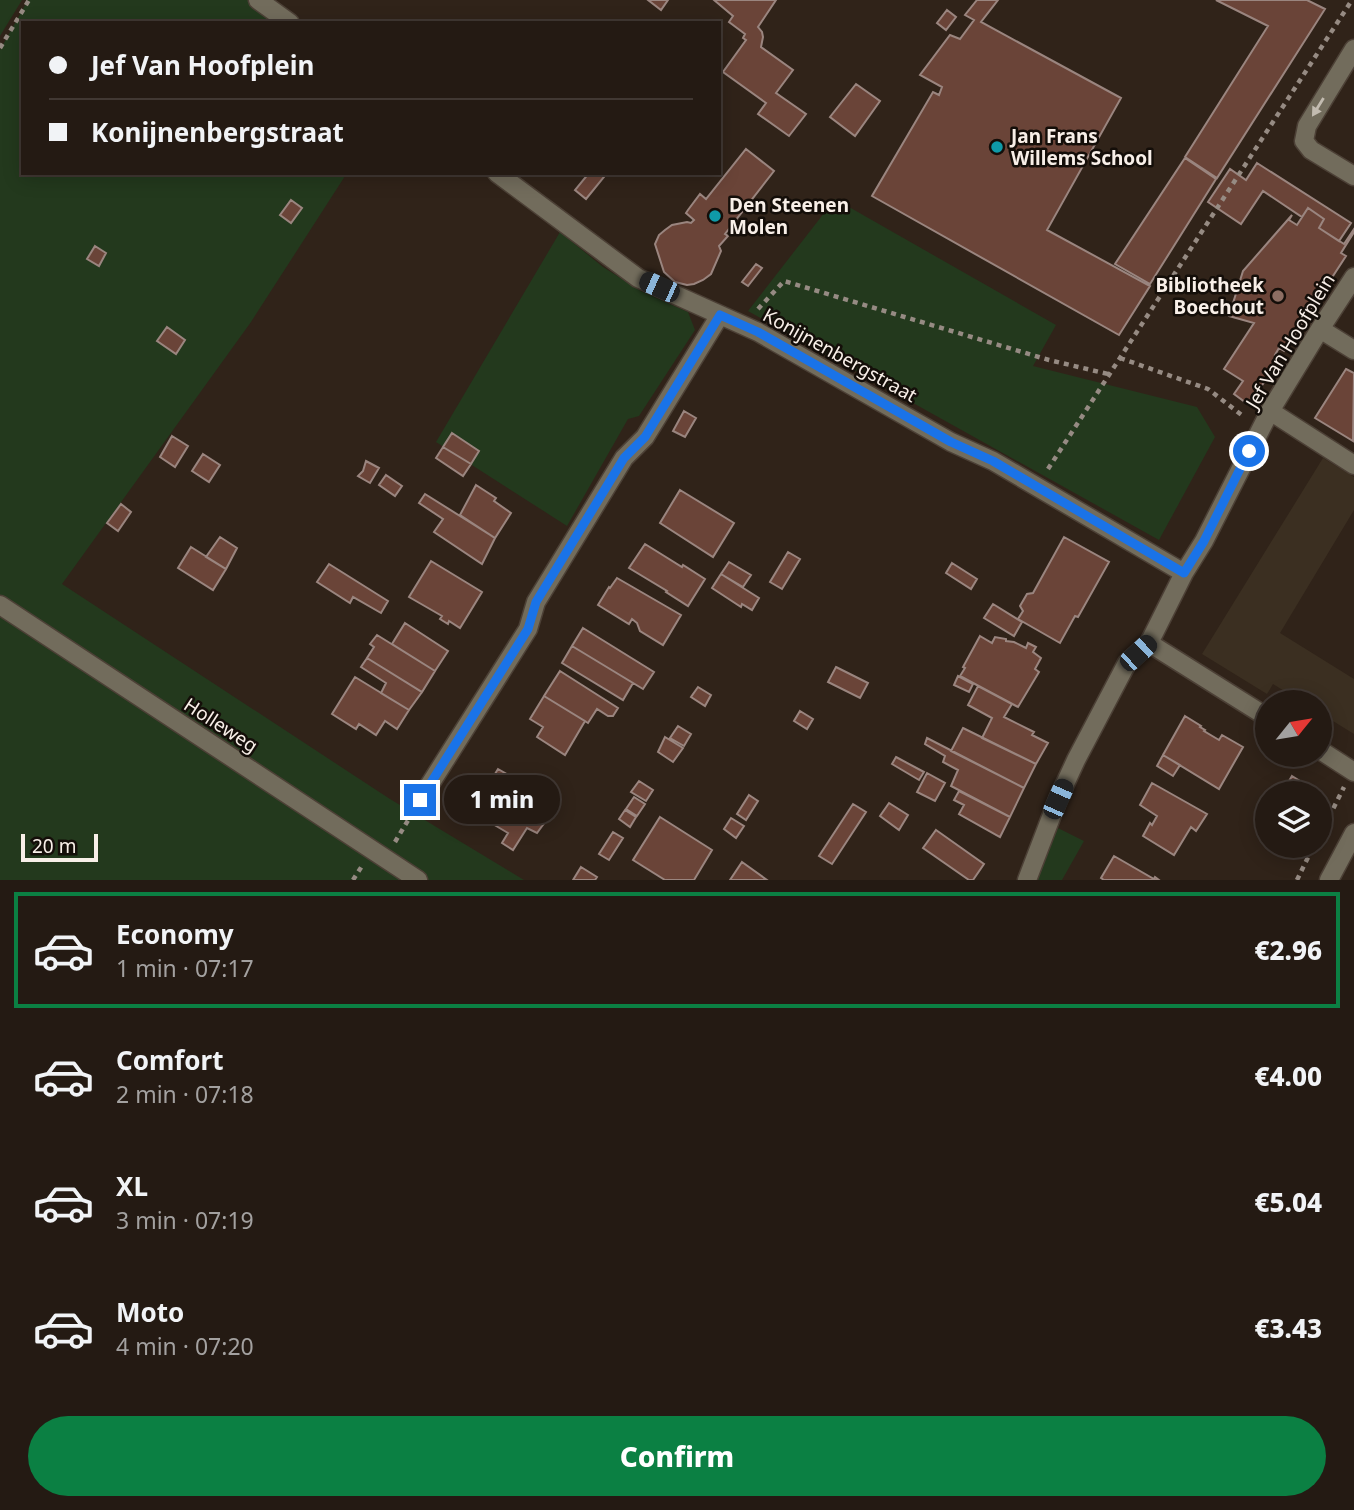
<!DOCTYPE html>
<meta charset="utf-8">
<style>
body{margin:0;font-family:"Noto Sans",sans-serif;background:#2c231c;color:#f1f3f6;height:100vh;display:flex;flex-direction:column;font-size:26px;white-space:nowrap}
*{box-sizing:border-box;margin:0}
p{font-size:23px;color:#a3a1a0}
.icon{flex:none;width:38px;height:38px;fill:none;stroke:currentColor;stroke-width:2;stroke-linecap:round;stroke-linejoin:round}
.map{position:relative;height:880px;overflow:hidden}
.side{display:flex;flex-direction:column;background:#241a13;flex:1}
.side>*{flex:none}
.hud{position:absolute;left:21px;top:21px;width:700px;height:154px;border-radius:0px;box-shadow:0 4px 18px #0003,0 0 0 2px #413833;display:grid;align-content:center;height:154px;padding:0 28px;background:#241a13}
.needle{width:46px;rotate:60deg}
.fabs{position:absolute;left:1255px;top:690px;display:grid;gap:14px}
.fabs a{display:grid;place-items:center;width:77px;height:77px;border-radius:50%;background:#241a13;box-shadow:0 4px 18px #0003,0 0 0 2px #413833;font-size:35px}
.scale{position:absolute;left:21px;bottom:18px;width:77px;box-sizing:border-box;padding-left:7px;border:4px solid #f8efe8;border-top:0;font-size:19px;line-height:24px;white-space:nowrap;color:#f8efe8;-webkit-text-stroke:5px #140e09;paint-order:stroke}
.end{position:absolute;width:32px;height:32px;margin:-16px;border:9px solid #1a73e8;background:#fff;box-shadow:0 0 0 4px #fff}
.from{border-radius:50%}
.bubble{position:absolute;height:49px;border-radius:24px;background:#241a13;box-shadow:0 4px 18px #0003,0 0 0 2px #413833;font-size:23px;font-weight:800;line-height:49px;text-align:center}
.car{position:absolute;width:21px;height:42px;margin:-21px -10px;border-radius:9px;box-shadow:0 0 5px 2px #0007;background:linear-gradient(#222 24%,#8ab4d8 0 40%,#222 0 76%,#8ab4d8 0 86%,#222 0)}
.hud b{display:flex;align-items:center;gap:24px;height:66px;font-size:26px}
.hud b+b{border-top:2px solid #413833}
.hud i{width:18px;height:18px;background:#f1f3f6}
ul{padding:12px 0 0;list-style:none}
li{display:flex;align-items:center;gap:21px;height:116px;margin:0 14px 10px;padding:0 14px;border:4px solid transparent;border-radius:0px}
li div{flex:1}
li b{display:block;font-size:26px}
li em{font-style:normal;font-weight:800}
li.current{border-color:#0b8043}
li>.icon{width:63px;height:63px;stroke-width:1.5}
.button{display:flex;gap:14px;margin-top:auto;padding:14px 28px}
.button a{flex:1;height:80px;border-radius:42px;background:#0b8043;color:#fff;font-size:28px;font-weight:800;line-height:80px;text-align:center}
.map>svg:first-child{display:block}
.education{fill:#3b2f21}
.green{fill:#23391d}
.building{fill:#6a4438;stroke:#9a857f;stroke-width:2}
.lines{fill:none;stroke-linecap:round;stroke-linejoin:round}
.minor-casing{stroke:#4c4036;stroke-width:21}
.path{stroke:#968b83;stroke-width:4.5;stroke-dasharray:5 5;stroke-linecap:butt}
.minor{stroke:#726c5c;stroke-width:18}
.oneway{fill:#c2bbb0}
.route{stroke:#1a73e8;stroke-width:9}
.culture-dot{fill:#0f9aa8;stroke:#140e09;stroke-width:2.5}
.education-dot{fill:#8d6e63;stroke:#140e09;stroke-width:2.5}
.labels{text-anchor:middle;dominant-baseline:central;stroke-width:5;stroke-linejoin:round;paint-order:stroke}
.poi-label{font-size:19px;font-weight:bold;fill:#f8efe8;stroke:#140e09;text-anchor:start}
.street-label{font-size:19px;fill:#f8efe8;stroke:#140e09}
</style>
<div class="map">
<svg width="1354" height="880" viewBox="0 0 1354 880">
<rect width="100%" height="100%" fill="#302319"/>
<path class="education" d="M1323 458 1354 477V510L1280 633 1354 679V734L1320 713V702H1302L1273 684 1267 694 1202 654Z"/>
<path class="green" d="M0 0H22L0 36Z
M28 0H252L281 23H23V173H347L251 322 62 584 390 799 524 880H0V50Z
M835 199 1056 325 1033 366 1197 407 1215 437 1159 540 748 311Z
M560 232 603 267 641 291 688 312 695 330 639 416 628 419 567 526 436 442Z
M1058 828 1084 841 1062 880H1037Z"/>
<path class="building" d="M648 0H668L661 10Z
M714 0H776L758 27 762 32 763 37 761 47 793 70 776 93 806 114 789 136 758 114 766 103 723 72 746 40 743 38 745 34 729 22 733 16Z
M977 0H998L981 22 1121 98 1047 230 1150 286 1119 335 872 196 933 92 939 95 942 87 920 75 950 35 960 39 974 20 965 15Z
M1216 0H1307L1325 9 1217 178 1185 157 1268 26Z
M947 10 956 17 946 30 937 23Z
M856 84 880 101 855 136 830 117Z
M746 149 774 171 725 234 728 236 719 246 721 251 711 274 703 280 694 284 687 285 675 282 664 272 655 244 659 235 665 230 672 225 687 222 691 223 694 220 686 213 688 210 700 194 706 199Z
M1185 158 1216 179 1150 284 1115 264Z
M1257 163 1351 223 1339 241 1319 228 1324 219 1308 208 1302 217 1263 191 1241 224 1208 202 1230 169 1246 180Z
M589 173H599L604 177 586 199 575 190Z
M291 200 302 208 291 223 280 215Z
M1308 208 1324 219 1319 228 1344 244 1354 229V232L1341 253 1346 256 1284 351 1279 348 1275 355 1280 358 1249 405 1234 394 1243 381 1224 369 1254 323 1229 316 1243 271 1292 215 1289 220 1297 225Z
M95 246 106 253 99 266 87 259Z
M756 264 762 268 748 286 742 282Z
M167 327 185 340 176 354 157 341Z
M1346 369 1354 373 1353 441 1315 418Z
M684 411 696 418 685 437 673 431Z
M452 433 479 451 471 464 443 447Z
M172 436 188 446 175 467 160 457Z
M443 447 471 464 463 476 436 458Z
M203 454 220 465 209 482 192 471Z
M366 461 379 468 370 483 358 476 363 471Z
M386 475 402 486 395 496 379 485Z
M476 485 496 498 494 501 511 513 495 538 460 515Z
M680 490 734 523 713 557 660 523Z
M425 494 495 538 482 564 434 532 443 519 419 503Z
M121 504 131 512 118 531 107 523Z
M220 537 237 548 226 569 206 557Z
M1064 537 1109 562 1078 617 1075 616 1060 643 1018 619 1023 611 1020 606 1027 594 1033 593Z
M645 544 682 567 683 565 705 579 688 606 666 592 667 591 629 568Z
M191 547 226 569 213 590 178 568Z
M788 552 800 559 782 589 770 582Z
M431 561 482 592 460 628 449 621 448 624 440 619 442 616 409 597Z
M729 562 751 575 743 587 721 574Z
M952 563 977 579 971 589 946 573Z
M329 564 388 601 381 613 353 597 350 603 317 582Z
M721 574 759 598 752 610 742 604 741 607 712 588Z
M617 578 681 615 663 645 640 631 637 623 632 619 629 624 598 605 609 587 610 588Z
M993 604 1022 622 1014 636 984 618Z
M405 623 448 651 435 671 392 644Z
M583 628 654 672 643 689 572 646Z
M377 635 435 671 422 692 367 658 374 647 370 644Z
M980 636 992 643 995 637 1006 639V641L1014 642 1026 648 1028 643 1036 647 1033 652 1041 658 1035 669 1039 672 1018 707 960 676 965 668 963 667Z
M572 646 633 683 623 700 562 663Z
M367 658 422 692 409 710 381 693 386 683 361 667Z
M836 667 868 683 860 698 828 682Z
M560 671 618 708 613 716H608L597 709 588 723 544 696Z
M958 676 973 684 969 692 954 685Z
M355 677 409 710 397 729 385 721 376 735 359 724 356 729 332 714Z
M978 686 1012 704 1004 717 1034 732 1032 735 1048 743 1036 764 982 738 992 718 968 705Z
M698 687 711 695 705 706 691 697Z
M544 696 585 721 565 755 537 737 543 727 530 719Z
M800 711 813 719 807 729 794 721Z
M1185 716 1201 726 1200 727 1205 730 1204 731 1219 740 1222 735 1243 747 1219 789 1163 755Z
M678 726 691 734 684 746 670 738Z
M963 728 1036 764 1024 788 951 751Z
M665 737 683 748 673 762 658 752Z
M927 738 1024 788 1010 817 951 786 958 770 943 762 945 756 925 744Z
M1163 755 1180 765 1173 776 1157 766Z
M896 757 924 772 919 780 892 764Z
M498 769 524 784 530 776 546 786 540 796 554 805 545 822 487 787Z
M927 773 945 783 935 801 917 792Z
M1292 776 1305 784 1300 793H1282Z
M639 781 653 790 646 801 631 792Z
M1152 783 1207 814 1196 831 1191 827 1174 855 1143 836 1150 823 1152 825 1157 816 1140 805Z
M487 787 545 822 537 833 527 828 513 850 502 843 508 833 486 820 488 817 474 809Z
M959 791 1010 817 1000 837 959 814 964 805 954 800Z
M749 795 758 801 746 820 737 814Z
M634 797 645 804 637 816 626 809Z
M889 803 908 815 899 830 880 816Z
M853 804 866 812 832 864 819 856Z
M625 810 636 817 630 827 619 819Z
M660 817 712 850 694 880H665L633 860Z
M731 818 744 826 736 838 724 829Z
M936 830 984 864 973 880H969L923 848Z
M613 832 623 838 609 860 599 854Z
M1114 856 1154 879 1155 877 1159 880H1104L1101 878Z
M742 862 767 880H730Z
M581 867 597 877 595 880H573Z"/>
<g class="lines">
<g class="minor-casing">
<path id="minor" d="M258 0 290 23
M1354 49 1307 126 1304 141 1311 150 1354 176
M497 173 638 278 758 332 951 442 993 461 1184 573
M1320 329 1354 350
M1270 411 1354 465
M0 605 418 880
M1149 643 1267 717
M1320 750 1354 772
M420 800 528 629 536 602 624 458 645 437 720 315
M1027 880 1058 799 1076 760 1127 663 1149 643 1184 573 1204 541 1270 411 1320 329 1354 277
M1329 880 1354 833"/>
</g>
<path class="path" d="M0 48 29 0
M758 309 784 281 1049 360 1108 374
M1120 358 1208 389 1243 416
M1048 469 1352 0
M1320 835 1344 787
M395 842 410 817
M353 880 362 866
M1297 880 1314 845"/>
<use href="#minor" class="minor"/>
</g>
<defs><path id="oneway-solid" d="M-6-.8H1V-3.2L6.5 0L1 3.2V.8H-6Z" transform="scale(1.75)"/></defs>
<use class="oneway" href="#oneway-solid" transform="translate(1318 107) rotate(122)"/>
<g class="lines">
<path class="route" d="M420 800 528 629 536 602 624 458 645 437 720 315 758 332 951 442 993 461 1184 573 1204 541 1249 451"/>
</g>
<g class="culture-dot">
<circle cx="997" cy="147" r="7"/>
<circle cx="715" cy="216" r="7"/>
</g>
<circle class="education-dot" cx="1278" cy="296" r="7"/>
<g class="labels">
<g class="poi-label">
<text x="1011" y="136">Jan Frans<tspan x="1011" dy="22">Willems School</tspan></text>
<text x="729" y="205">Den Steenen<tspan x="729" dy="22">Molen</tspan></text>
<text x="1264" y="285" text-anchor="end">Bibliotheek<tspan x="1264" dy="22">Boechout</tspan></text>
</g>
<g class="street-label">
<text transform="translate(1290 341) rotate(-59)">Jef Van Hoofplein</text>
<text transform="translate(840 355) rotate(29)">Konijnenbergstraat</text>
<text transform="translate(221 725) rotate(33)">Holleweg</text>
</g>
</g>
</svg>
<div class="fabs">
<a><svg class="needle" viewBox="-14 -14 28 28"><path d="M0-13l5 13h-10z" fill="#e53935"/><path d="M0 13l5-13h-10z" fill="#a3a1a0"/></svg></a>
<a><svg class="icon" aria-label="layers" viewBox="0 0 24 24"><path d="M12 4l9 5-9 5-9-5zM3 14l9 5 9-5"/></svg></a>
</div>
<div class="scale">20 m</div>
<i class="end from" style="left:1249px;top:451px"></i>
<i class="end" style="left:420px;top:800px"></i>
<div class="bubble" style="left:444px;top:775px;width:116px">1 min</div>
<i class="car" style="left:659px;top:287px;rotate:294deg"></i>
<i class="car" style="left:1138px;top:653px;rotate:47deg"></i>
<i class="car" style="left:1058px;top:799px;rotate:24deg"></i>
<div class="hud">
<b><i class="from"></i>Jef Van Hoofplein</b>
<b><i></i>Konijnenbergstraat</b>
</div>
</div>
<section class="side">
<ul>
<li class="current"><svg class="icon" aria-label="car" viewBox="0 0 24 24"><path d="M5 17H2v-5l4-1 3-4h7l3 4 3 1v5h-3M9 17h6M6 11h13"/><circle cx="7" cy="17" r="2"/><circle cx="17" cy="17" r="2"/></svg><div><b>Economy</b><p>1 min · 07:17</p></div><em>€2.96</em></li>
<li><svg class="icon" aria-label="car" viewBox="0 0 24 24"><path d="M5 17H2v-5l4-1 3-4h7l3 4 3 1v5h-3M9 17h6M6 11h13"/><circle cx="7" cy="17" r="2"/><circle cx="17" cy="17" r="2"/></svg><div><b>Comfort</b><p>2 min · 07:18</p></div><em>€4.00</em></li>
<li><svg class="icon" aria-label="car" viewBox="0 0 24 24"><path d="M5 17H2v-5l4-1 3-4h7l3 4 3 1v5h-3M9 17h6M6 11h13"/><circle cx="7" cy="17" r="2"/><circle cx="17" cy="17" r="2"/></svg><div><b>XL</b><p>3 min · 07:19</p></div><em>€5.04</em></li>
<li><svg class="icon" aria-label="car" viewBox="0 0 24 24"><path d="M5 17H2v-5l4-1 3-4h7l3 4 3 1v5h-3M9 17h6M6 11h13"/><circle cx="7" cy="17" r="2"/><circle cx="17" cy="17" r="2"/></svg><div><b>Moto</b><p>4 min · 07:20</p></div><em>€3.43</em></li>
</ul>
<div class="button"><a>Confirm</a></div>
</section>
